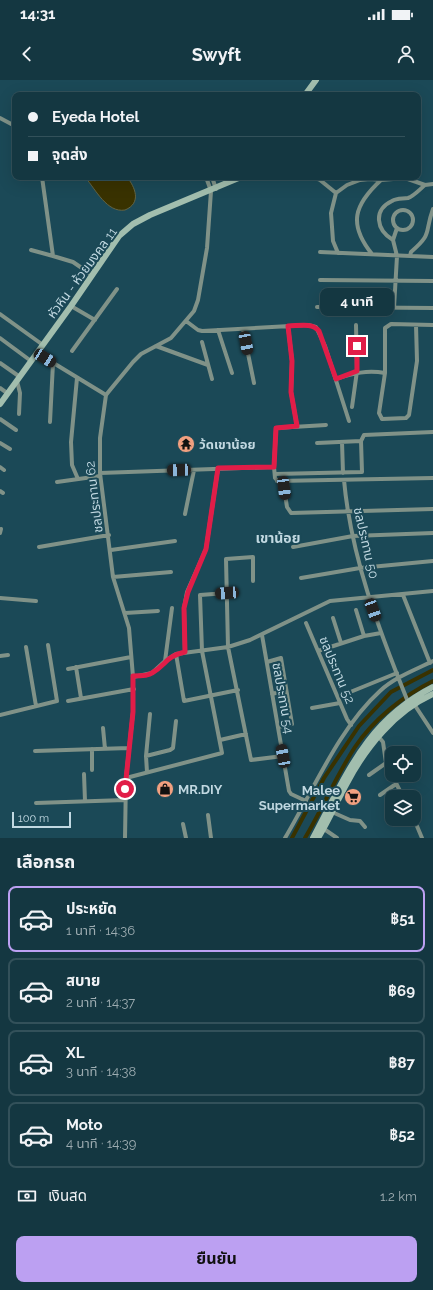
<!DOCTYPE html>
<html lang="th">
<meta charset="utf-8">
<style>
body{margin:0;font-family:Raleway,"Noto Sans Thai",sans-serif;background:#21424c;color:#f1f3f6;height:100vh;display:flex;flex-direction:column;font-size:15px;white-space:nowrap}
*{box-sizing:border-box;margin:0}
p{font-size:13px;color:#9dacb1}
.icon{flex:none;width:22px;height:22px;fill:none;stroke:currentColor;stroke-width:2;stroke-linecap:round;stroke-linejoin:round}
.map{position:relative;height:758px;overflow:hidden}
.drawer{display:flex;flex-direction:column;background:#143741;flex:1}
.drawer>*{flex:none}
.hud{position:absolute;left:12px;top:12px;width:409px;height:88px;border-radius:8px;box-shadow:0 4px 16px #0002,0 0 0 1px #33515a;display:grid;align-content:center;height:88px;padding:0 16px;background:#143741}
.tools{position:absolute;left:385px;top:666px;display:grid;gap:8px}
.tools a{display:grid;place-items:center;width:36px;height:36px;border-radius:8px;background:#143741;box-shadow:0 4px 16px #0002,0 0 0 1px #33515a;font-size:20px}
.scale{position:absolute;left:12px;bottom:10px;width:59px;box-sizing:border-box;padding-left:4px;border:2px solid #c1d8e1;border-top:0;font-size:11px;line-height:14px;white-space:nowrap;color:#c1d8e1;-webkit-text-stroke:3px #1b4957;paint-order:stroke}
.end{position:absolute;width:18px;height:18px;margin:-9px;border:5px solid #e11d48;background:#fff;box-shadow:0 0 0 2px #fff}
.from{border-radius:50%}
.bubble{position:absolute;height:28px;border-radius:8px;background:#143741;box-shadow:0 4px 16px #0002,0 0 0 1px #33515a;font-size:13px;font-weight:700;line-height:28px;text-align:center}
.car{position:absolute;width:12px;height:24px;margin:-12px -6px;border-radius:5px;box-shadow:0 0 3px 1px #0007;background:linear-gradient(#222 24%,#8ab4d8 0 40%,#222 0 76%,#8ab4d8 0 86%,#222 0)}
.hud b{display:flex;align-items:center;gap:14px;height:38px;font-size:15px}
.hud b+b{border-top:1px solid #33515a}
.hud i{width:10px;height:10px;background:#f1f3f6}
ul{padding:0;list-style:none}
li{display:flex;align-items:center;gap:12px;height:66px;margin:0 8px 6px;padding:0 8px;border:2px solid #33515a;border-radius:8px}
li div{flex:1}
li b{display:block;font-size:15px}
li em{font-style:normal;font-weight:700}
li.on{border-color:#bca0f2}
li>.icon{width:36px;height:36px;stroke-width:1.5}
h2{padding:0 16px;font-size:18px;line-height:48px}
.pay{display:flex;align-items:center;gap:10px;height:44px;padding:0 16px;font-size:15px}
.pay p{margin-inline-start:auto}
.primary-button{display:flex;gap:8px;margin-top:auto;padding:8px 16px}
.primary-button a{flex:1;height:46px;border-radius:8px;background:#bca0f2;color:#111;font-size:16px;font-weight:700;line-height:46px;text-align:center}
.status{display:flex;justify-content:space-between;align-items:center;height:28px;padding:0 20px;background:#143741;direction:ltr}
.status svg{height:11px;fill:currentColor}
header{display:flex;justify-content:space-between;align-items:center;height:52px;padding:0 16px;background:#143741;font-size:18px;font-weight:700}
.map>svg:first-child{display:block}
.water{fill:#393200;stroke:#626444}
.lines{fill:none;stroke-linecap:round;stroke-linejoin:round}
.canal{stroke:#393200;stroke-width:4}
.street{stroke:#809288;stroke-width:4}
.secondary{stroke:#a2beae;stroke-width:6}
.route{stroke:#e11d48;stroke-width:5}
.labels{text-anchor:middle;dominant-baseline:central;stroke-width:4;stroke-linejoin:round;paint-order:stroke}
.street-label{font-size:13px;fill:#c1d8e1;stroke:#1b4957}
.poi-label{font-size:13px;font-weight:bold;fill:#c1d8e1;stroke:#1b4957;text-anchor:start}
.neighbourhood-label{font-size:14px;font-weight:bold;fill:#c1d8e1;stroke:#1b4957}
</style>
<div class="status"><b>14:31</b><svg viewBox="0 0 49 12"><path d="M0 12V9h3v3zM5 12V6h3v6zM10 12V3h3v9zM15 12V0h3v12zM26 1h20v11H26zM47 4h2v5h-2z"/></svg></div>
<header><svg class="icon" aria-label="back" viewBox="0 0 24 24"><path d="M15 5l-7 7 7 7"/></svg>Swyft<svg class="icon" aria-label="person" viewBox="0 0 24 24"><circle cx="12" cy="8" r="4"/><path d="M4 21q1-7 8-7t8 7"/></svg></header>
<div class="map">
<svg width="433" height="758" viewBox="0 0 433 758">
<rect width="100%" height="100%" fill="#1b4957"/>
<path class="water" d="M85 97H127C135 107 142 123 125 130 107 133 96 110 85 97Z"/>
<g class="lines">
<path class="canal" d="M292 758 324 698 359 646 391 612 433 590
M305 758C323 728 336 696 355 667 374 639 403 616 433 601"/>
<path class="street" d="M0 38 15 46
M42 97 53 176 73 182 92 195
M212 97 216 109
M312 97 320 100 336 113
M393 140a10 10 0 1 1 20 0a10 10 0 1 1-20 0Z
M393 160C376 150 373 130 392 121 397 118 402 119 408 118 414 116 420 109 425 105
M31 170 53 176
M320 172 433 177
M338 173 333 161 331 133 336 113 347 105 360 100 370 99 381 100 405 98 425 105 433 104
M372 174C348 144 354 125 381 100
M410 176 411 172C433 153 424 154 433 129
M320 200 433 201
M71 226 95 240
M317 227 433 228
M394 228 397 176 393 160 397 148
M0 234 43 265
M186 241 198 250 202 251 308 245 316 247 325 266 349 341
M416 245 417 281 409 335 406 338 382 339 379 333 385 293V248L391 244 433 245
M288 246 292 281 291 312 297 346
M243 249 254 303
M218 250 232 293
M0 258 31 281
M202 262 212 299
M156 266 208 285
M72 271 117 209
M37 273 106 315
M0 283 20 297
M77 298 71 362 72 385 78 399
M336 299C354 293 367 290 385 293
M17 301 20 313 19 334
M0 308 7 313
M352 327 357 291 356 245
M0 339 16 350
M50 342 53 283
M342 362 343 393
M0 363 10 369
M317 363 361 361
M0 387 4 390
M274 387 276 348 326 345
M100 393 274 387 275 398 284 408 287 427 291 433 433 429
M275 394 362 392 361 361 364 355 433 352
M344 400C351 477 379 550 408 622
M277 401 433 398
M57 402 100 396
M0 411 3 413
M185 434 194 390
M0 453 1 449
M39 467 109 455
M293 467 353 456 433 453
M111 470 175 461
M113 497 171 492
M301 498 360 488 433 481
M253 501V477L226 479 228 567 251 680 283 676
M403 515 430 583
M0 518 36 521
M356 530 364 556
M125 533 158 531
M333 538 341 563
M306 543 347 639 351 645
M262 555 289 711 291 714 306 721
M26 567 36 626
M318 571 364 556 381 553
M185 572 184 528 187 512 206 469 218 388
M176 574 184 621 238 610
M0 576 8 575
M165 581 172 528
M267 582 281 578 292 644 278 647
M76 587 81 618
M68 589 131 577
M133 597 152 593 165 581 176 574 228 567 250 560 330 521 433 511
M272 614 286 610
M338 617 397 593
M68 621 134 609
M414 624 433 653
M312 628 340 623
M0 635 57 621 48 565
M103 648 105 669
M378 656 383 662 386 683 403 717
M220 660 246 654
M92 669V690
M35 671 129 668
M146 676 150 634
M147 692 146 676 170 670 173 668 176 641
M84 694 85 721
M369 695 386 683
M126 698 222 673 202 571 200 515 227 513
M380 715 396 704
M36 723 125 720
M332 732 350 740 360 741 365 747
M208 735 211 758
M414 739 422 758
M183 744 186 758
M324 749 337 758
M125 758 126 698 133 632V597L129 548 113 497 100 393V358L106 315 110 310 133 282 141 274 171 258 194 231 198 220 207 168 211 111 206 97
M285 758C313 711 339 648 380 611 395 597 415 590 433 581"/>
<path class="secondary" d="M305 15 316 0
M0 324 71 226 119 156 133 144 150 135 241 97
M313 758C346 696 366 641 433 607
M318 758C329 740 337 721 347 703 366 667 395 631 433 614"/>
</g>
<g class="lines">
<path class="route" d="M125 709 133 632V596C139 596 148 596 152 593 166 585 166 576 185 572L184 528 188 512 206 469 218 388 274 387 276 348 297 346 291 312 292 281 288 246C298 246 312 242 319 251L336 299 357 291V266"/>
</g>
<defs>
<g id="temple-disc" transform="scale(0.9)"><circle r="9.5" fill="#f2a080" stroke="#1b4957"/><path d="M0-6L5-2H3V0L6.5 2.5H4V6H1.5V3h-3V6H-4V2.5H-6.5L-3 0V-2H-5Z" fill="#111"/></g>
<g id="shop-disc" transform="scale(0.9)"><circle r="9.5" fill="#f2a080" stroke="#1b4957"/><path d="M-5-2.5h2.3a2.7 3.5 0 0 1 5.4 0H5L5.5 6h-11ZM-1.5-2.5h3a1.5 2.3 0 0 0-3 0Z" fill="#111"/></g>
<g id="supermarket-disc" transform="scale(0.9)"><circle r="9.5" fill="#f2a080" stroke="#1b4957"/><path d="M-6-5.5h2.5l.6 2H6L4.5 2H-2.5L-4.4-4H-6ZM-1.5 3.2a1.3 1.3 0 1 0 .1 0ZM3 3.2a1.3 1.3 0 1 0 .1 0Z" fill="#111"/></g>
</defs>
<g fill-rule="evenodd">
<use href="#temple-disc" x="186" y="364"/>
<use href="#shop-disc" x="165" y="709"/>
<use href="#supermarket-disc" x="353" y="717"/>
</g>
<g class="labels">
<g class="street-label">
<text transform="translate(82 193) rotate(-54)">หัวหิน - ห้วยมงคล 11</text>
<text transform="translate(94 417) rotate(-97)">ชลประทาน 62</text>
<text transform="translate(366 463) rotate(77)">ชลประทาน 50</text>
<text transform="translate(337 590) rotate(67)">ชลประทาน 52</text>
<text transform="translate(283 618) rotate(80)">ชลประทาน 54</text>
</g>
<g class="poi-label">
<text x="199" y="364">ว้ดเขาน้อย</text>
<text x="178" y="709">MR.DIY</text>
<text x="340" y="710" text-anchor="end">Malee<tspan x="340" dy="15">Supermarket</tspan></text>
</g>
<g class="neighbourhood-label">
<text x="278" y="458">เขาน้อย</text>
</g>
</g>
</svg>
<div class="tools">
<a><svg class="icon" aria-label="locate" viewBox="0 0 24 24"><circle cx="12" cy="12" r="6"/><path d="M12 2v4M12 18v4M2 12h4M18 12h4"/></svg></a>
<a><svg class="icon" aria-label="layers" viewBox="0 0 24 24"><path d="M12 4l9 5-9 5-9-5zM3 14l9 5 9-5"/></svg></a>
</div>
<div class="scale">100 m</div>
<i class="end from" style="left:125px;top:709px"></i>
<i class="end" style="left:357px;top:266px"></i>
<div class="bubble" style="left:320px;top:208px;width:74px">4 นาที</div>
<i class="car" style="left:246px;top:263px;rotate:169deg"></i>
<i class="car" style="left:45px;top:278px;rotate:122deg"></i>
<i class="car" style="left:179px;top:390px;rotate:268deg"></i>
<i class="car" style="left:284px;top:408px;rotate:172deg"></i>
<i class="car" style="left:227px;top:513px;rotate:266deg"></i>
<i class="car" style="left:373px;top:530px;rotate:160deg"></i>
<i class="car" style="left:283px;top:676px;rotate:349deg"></i>
<div class="hud">
<b><i class="from"></i>Eyeda Hotel</b>
<b><i></i>จุดส่ง</b>
</div>
</div>
<section class="drawer">
<h2>เลือกรถ</h2>
<ul>
<li class="on"><svg class="icon" aria-label="car" viewBox="0 0 24 24"><path d="M5 17H2v-5l4-1 3-4h7l3 4 3 1v5h-3M9 17h6M6 11h13"/><circle cx="7" cy="17" r="2"/><circle cx="17" cy="17" r="2"/></svg><div><b>ประหยัด</b><p>1 นาที · 14:36</p></div><em>฿51</em></li>
<li><svg class="icon" aria-label="car" viewBox="0 0 24 24"><path d="M5 17H2v-5l4-1 3-4h7l3 4 3 1v5h-3M9 17h6M6 11h13"/><circle cx="7" cy="17" r="2"/><circle cx="17" cy="17" r="2"/></svg><div><b>สบาย</b><p>2 นาที · 14:37</p></div><em>฿69</em></li>
<li><svg class="icon" aria-label="car" viewBox="0 0 24 24"><path d="M5 17H2v-5l4-1 3-4h7l3 4 3 1v5h-3M9 17h6M6 11h13"/><circle cx="7" cy="17" r="2"/><circle cx="17" cy="17" r="2"/></svg><div><b>XL</b><p>3 นาที · 14:38</p></div><em>฿87</em></li>
<li><svg class="icon" aria-label="car" viewBox="0 0 24 24"><path d="M5 17H2v-5l4-1 3-4h7l3 4 3 1v5h-3M9 17h6M6 11h13"/><circle cx="7" cy="17" r="2"/><circle cx="17" cy="17" r="2"/></svg><div><b>Moto</b><p>4 นาที · 14:39</p></div><em>฿52</em></li>
</ul>
<div class="pay"><svg class="icon" aria-label="cash" viewBox="0 0 24 24"><path d="M3 7h18v10H3z"/><circle cx="12" cy="12" r="2"/></svg>เงินสด<p>1.2 km</p></div>
<div class="primary-button"><a>ยืนยัน</a></div>
</section>
